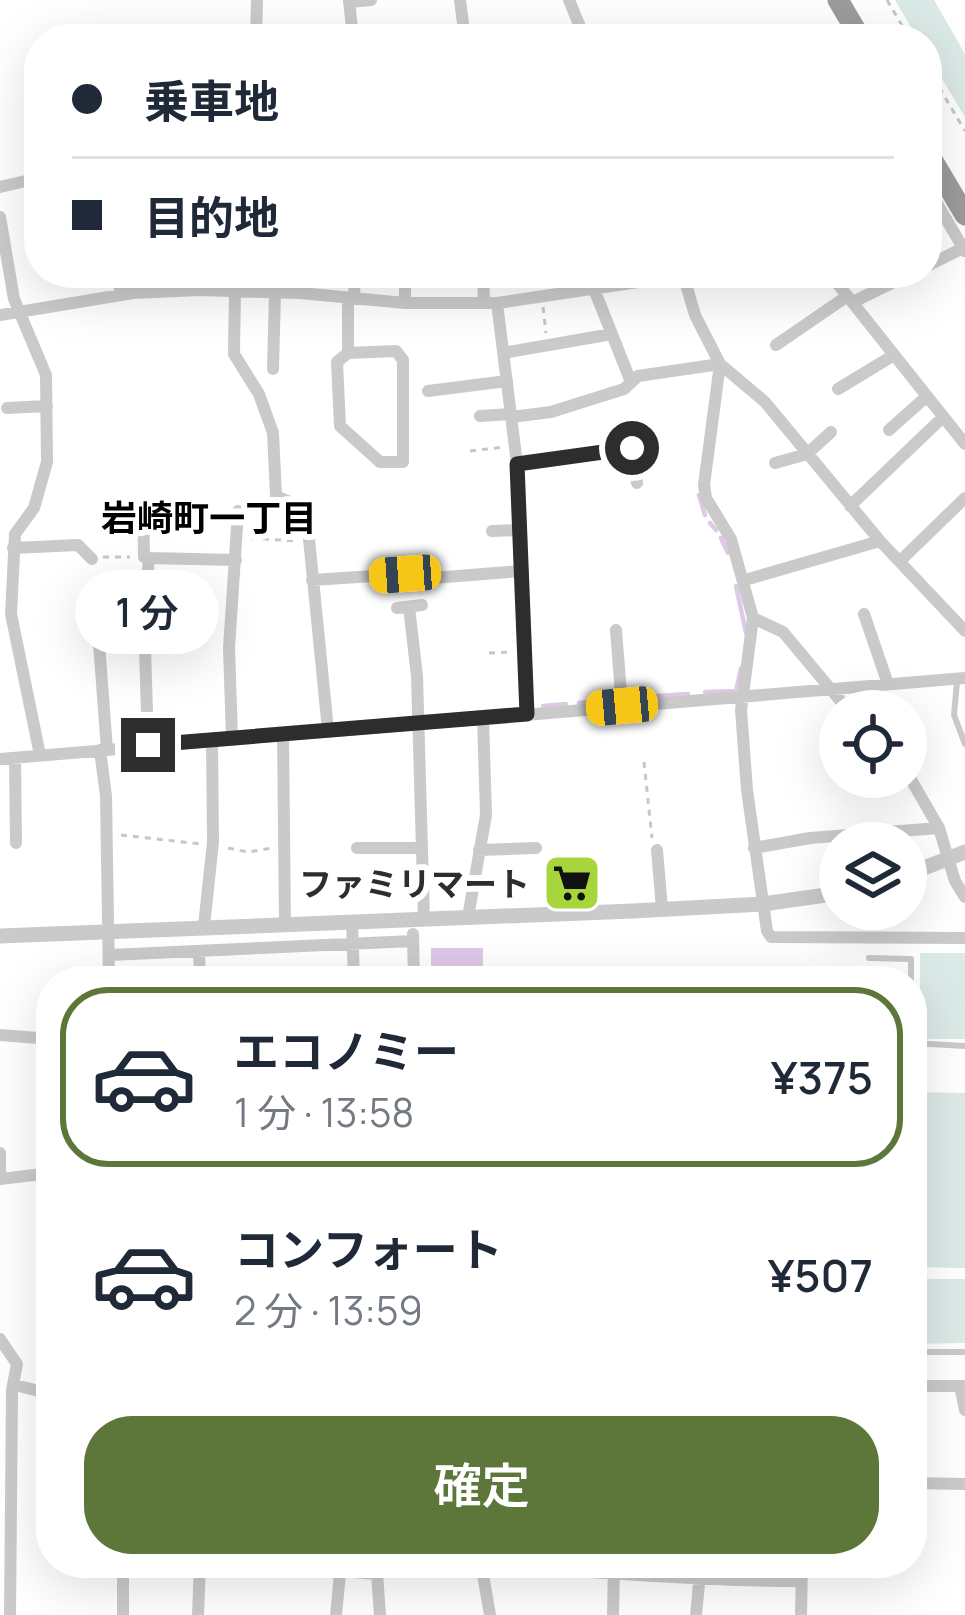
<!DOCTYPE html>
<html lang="ja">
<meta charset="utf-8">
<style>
body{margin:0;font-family:Manrope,"Noto Sans JP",sans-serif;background:#f6f6f7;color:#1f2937;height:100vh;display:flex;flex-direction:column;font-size:45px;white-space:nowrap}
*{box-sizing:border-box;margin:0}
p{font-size:39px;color:#747a83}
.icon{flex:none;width:66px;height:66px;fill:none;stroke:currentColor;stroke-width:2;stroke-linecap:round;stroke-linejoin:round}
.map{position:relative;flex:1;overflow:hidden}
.details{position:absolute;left:36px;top:966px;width:891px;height:612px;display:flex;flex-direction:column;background:#fff;border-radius:48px;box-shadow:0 12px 48px #0002}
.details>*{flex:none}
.hud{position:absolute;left:24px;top:24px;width:918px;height:264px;border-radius:48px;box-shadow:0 12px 48px #0002;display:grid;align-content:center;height:264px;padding:0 48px;background:#fff}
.controls{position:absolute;left:819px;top:690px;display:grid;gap:24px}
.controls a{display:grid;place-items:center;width:108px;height:108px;border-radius:50%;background:#fff;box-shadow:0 12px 48px #0002;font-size:60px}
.end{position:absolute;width:54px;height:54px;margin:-27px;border:15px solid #2d2d2d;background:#fff;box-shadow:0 0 0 6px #fff}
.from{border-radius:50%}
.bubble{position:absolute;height:84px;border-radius:42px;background:#fff;box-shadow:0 12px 48px #0002;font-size:39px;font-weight:600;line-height:84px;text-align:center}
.car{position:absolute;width:36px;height:72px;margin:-36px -18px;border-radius:15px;box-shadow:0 0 9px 3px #0007;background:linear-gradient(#f5c518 24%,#345 0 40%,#f5c518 0 76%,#345 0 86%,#f5c518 0)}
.hud b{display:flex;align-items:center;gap:42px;height:114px;font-size:45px}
.hud b+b{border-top:3px solid #e0e1e3}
.hud i{width:30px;height:30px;background:#1f2937}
ul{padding:21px 0 0;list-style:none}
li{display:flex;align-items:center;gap:36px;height:180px;margin:0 24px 18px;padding:0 24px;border:6px solid transparent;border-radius:48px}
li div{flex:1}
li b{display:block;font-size:45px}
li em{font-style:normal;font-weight:600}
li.active{border-color:#5c7739}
li>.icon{width:108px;height:108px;stroke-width:1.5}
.button{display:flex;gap:24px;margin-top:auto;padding:24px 48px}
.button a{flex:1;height:138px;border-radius:48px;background:#5c7739;color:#fff;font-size:48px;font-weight:600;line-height:138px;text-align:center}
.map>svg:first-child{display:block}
.green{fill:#dbe9e7}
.water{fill:#e0c8e8}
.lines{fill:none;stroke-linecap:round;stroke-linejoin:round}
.stream{stroke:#e0c8e8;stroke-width:4.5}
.path{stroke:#c7c7c7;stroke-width:3;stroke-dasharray:6 6;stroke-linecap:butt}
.service{stroke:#cacaca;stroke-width:6}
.minor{stroke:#cacaca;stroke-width:12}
.tertiary{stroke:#cacaca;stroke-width:15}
.trunk{stroke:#9c9c9c;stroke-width:21}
.route{stroke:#2d2d2d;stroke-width:15}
.labels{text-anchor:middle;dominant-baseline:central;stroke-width:12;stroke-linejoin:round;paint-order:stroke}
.poi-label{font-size:33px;font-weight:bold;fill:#2d2d2d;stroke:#fff;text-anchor:end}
.neighbourhood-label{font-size:36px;font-weight:bold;fill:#000;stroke:#fff}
</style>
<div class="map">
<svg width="965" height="1615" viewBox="0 0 965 1615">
<rect width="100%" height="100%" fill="#fff"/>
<path class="green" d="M895 0H934L965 54V117L927 54V39H918Z
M920 953H965V1039H920Z
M912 1092 965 1093V1268L912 1267Z
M912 1279H965V1343L912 1344Z"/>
<path class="water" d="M431 948H483V978L431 977Z"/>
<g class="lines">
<path class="stream" d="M699 495 705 515
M710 523 716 530
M721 538 728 553
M736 586 746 633
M705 692 736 691 741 668
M657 696 688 694
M626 698 648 697
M596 701 614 700
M579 703 586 702
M543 706 566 704"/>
<path class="path" d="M887 0 910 39
M927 67 965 131
M543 307 546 333
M470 451 504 447
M251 538 295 541
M103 557H130
M489 653 511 652
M644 762 652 838
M121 835 201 844
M228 848 248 852 272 848"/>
<path class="service" d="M957 682 954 715 965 744
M869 958 911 959V981
M912 1043 965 1046
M912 1352H965"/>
<path class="minor" d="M349 0 353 39
M460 0 465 39
M569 0 585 39
M349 2 371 0
M256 39 257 0
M704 39H705
M0 187 39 178
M927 203 935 200 963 248
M0 217 14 299 46 375 47 462 34 508 15 534 11 614 40 755
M927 266 963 248 964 251
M119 273 120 295
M353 273 355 299
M405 273V303
M483 273 484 301
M829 273 965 444
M683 274 695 315 720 364 765 402 880 541 965 631
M594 289 631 382
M235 291 234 354 259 394 273 433 276 496 306 509 328 730
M853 302 912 273
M497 303 517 464 527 714
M0 315 133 293 199 290 300 293 405 303H497L699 273
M776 345 846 297
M348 353 396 351 403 360V462H380L340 426 337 362 348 353V298
M503 353 612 334
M720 364 704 485 706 498 731 539 753 618 741 710 747 790 767 931 771 937 965 938
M273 369 275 292
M838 389 894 355
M428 391 507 381
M7 408 47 406
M480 416 511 414
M511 417 551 412 624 389 638 376 720 364
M889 430 926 397
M775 463 807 454 831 432
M517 464 632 448 637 483
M143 502 144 557 149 558
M850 506 942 418
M492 531 520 530
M13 548 78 545 92 559
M900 561 965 498
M433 578 521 571
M312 580 405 574
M745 580 880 541
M95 590 107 750
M409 607 417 676 424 919
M397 608 422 605
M864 614 888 684
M753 618 783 632 849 711
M616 630 622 706
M283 734 285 924
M232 738 229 648 238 511
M148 745 144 616 149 558 236 560
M100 750 106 796 109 981
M15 758 16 843
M0 759 965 678
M906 771 939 828 955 881 965 897
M357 848H422
M754 848 810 838 939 828
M479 850 536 848
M657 850 662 909
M468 917 486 815 483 717
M352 921 354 981
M204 926 213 842 212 740
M413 934 414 981
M199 951 200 981
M110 955 413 941
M0 1035 51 1039
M0 1153V1179
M0 1179 51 1173
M48 1286 51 1394
M0 1339 17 1364 12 1390 10 1615
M15 1385 51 1394
M912 1386H965
M960 1386 965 1410
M912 1483 965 1484
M481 1563 490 1615
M482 1568C589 1569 694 1582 801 1581
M341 1571 377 1574 380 1615
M123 1615V1563
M198 1615 200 1563
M336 1615 341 1563
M613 1615 614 1563
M696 1615 701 1563
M801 1615 802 1563"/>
<path class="tertiary" d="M906 875 965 852
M0 936 633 911 763 904 840 893"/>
<path class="trunk" d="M838 0 861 39
M927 151 965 215"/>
</g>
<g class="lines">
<path class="route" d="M148 745 527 714 517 464 632 448"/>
</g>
<defs>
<g id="supermarket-square" transform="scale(3)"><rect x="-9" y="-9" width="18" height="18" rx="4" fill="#a7d63c" stroke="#fff"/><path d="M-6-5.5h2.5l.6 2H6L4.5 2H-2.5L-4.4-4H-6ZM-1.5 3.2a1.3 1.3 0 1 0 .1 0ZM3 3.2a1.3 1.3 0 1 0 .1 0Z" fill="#111"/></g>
</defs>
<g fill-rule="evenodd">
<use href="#supermarket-square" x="572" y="883"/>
</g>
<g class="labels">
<g class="poi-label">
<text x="530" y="883">ファミリマート</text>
</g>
<g class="neighbourhood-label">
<text x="209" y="517">岩崎町一丁目</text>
</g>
</g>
</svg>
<div class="controls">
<a><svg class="icon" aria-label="locate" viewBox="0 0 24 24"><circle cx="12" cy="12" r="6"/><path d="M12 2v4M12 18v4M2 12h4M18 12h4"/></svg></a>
<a><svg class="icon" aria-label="layers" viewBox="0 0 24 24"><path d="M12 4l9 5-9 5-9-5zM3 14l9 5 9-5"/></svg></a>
</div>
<i class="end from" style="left:632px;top:448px"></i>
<i class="end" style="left:148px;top:745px"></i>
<div class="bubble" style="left:75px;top:570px;width:144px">1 分</div>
<i class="car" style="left:405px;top:574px;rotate:266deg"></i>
<i class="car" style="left:622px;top:706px;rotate:265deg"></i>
<div class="hud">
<b><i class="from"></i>乗車地</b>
<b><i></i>目的地</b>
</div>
<section class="details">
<ul>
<li class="active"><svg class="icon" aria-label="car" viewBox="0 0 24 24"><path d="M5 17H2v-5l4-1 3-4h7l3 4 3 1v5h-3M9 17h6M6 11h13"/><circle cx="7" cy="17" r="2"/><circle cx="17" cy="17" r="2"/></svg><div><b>エコノミー</b><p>1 分 · 13:58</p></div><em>¥375</em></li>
<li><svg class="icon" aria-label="car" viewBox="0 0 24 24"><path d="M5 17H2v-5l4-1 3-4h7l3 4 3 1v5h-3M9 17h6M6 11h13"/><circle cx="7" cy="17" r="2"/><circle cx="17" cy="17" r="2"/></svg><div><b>コンフォート</b><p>2 分 · 13:59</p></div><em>¥507</em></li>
</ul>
<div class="button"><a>確定</a></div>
</section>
</div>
